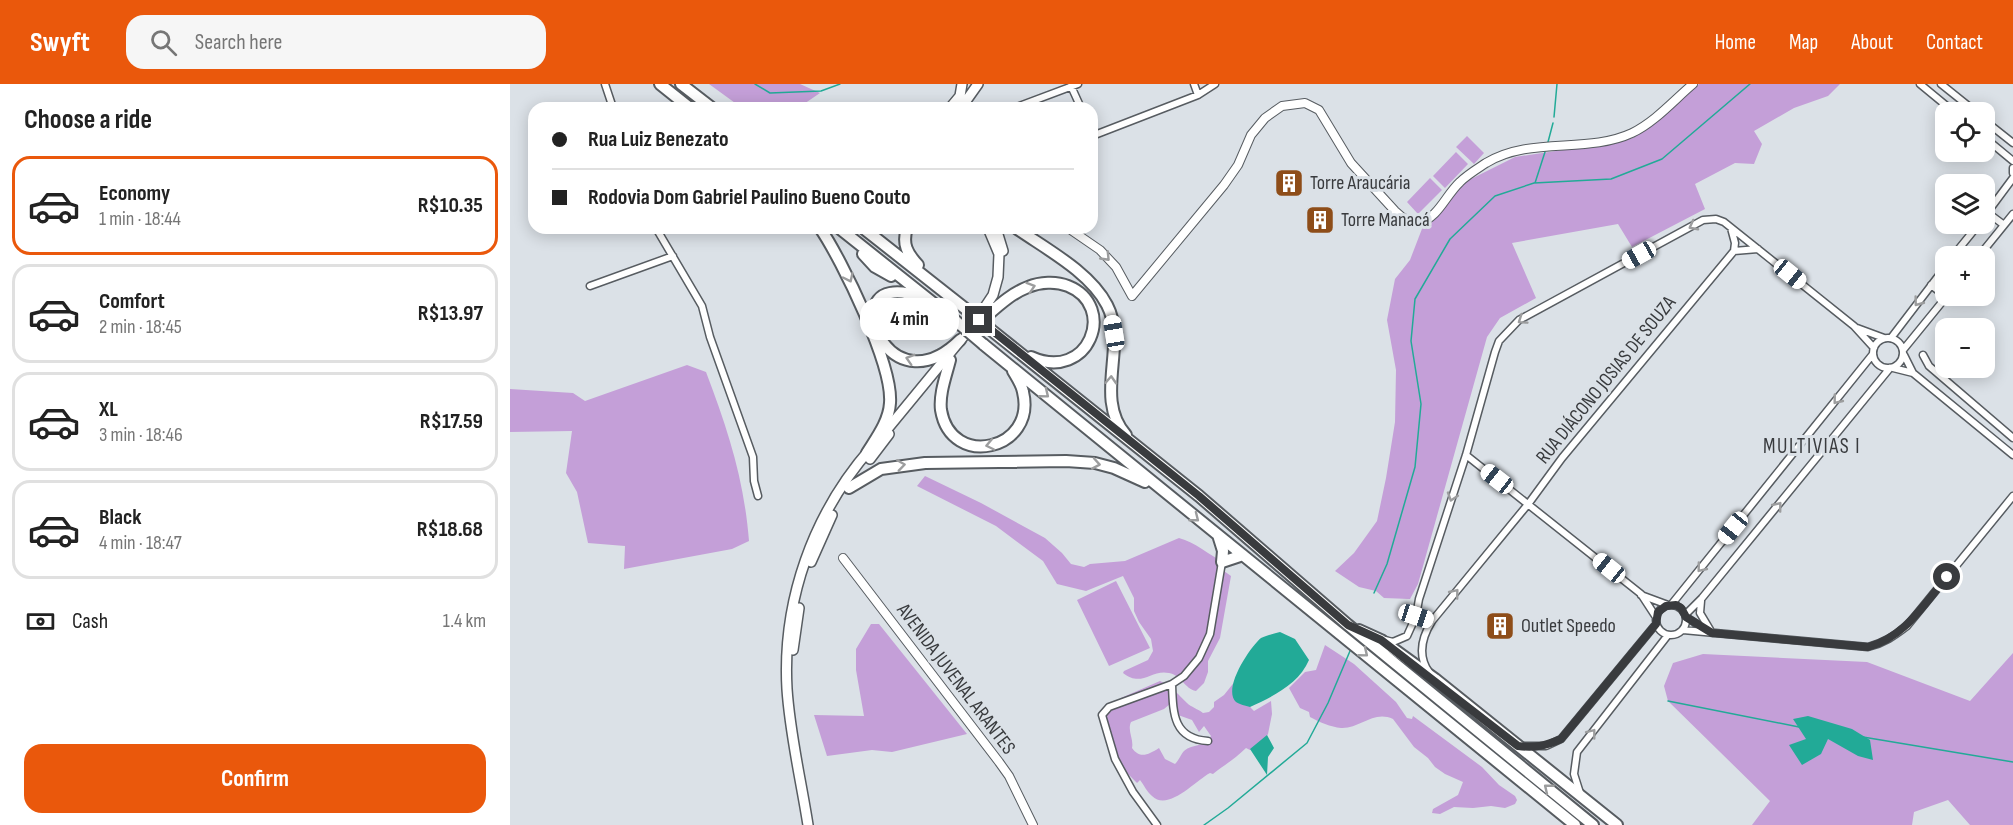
<!DOCTYPE html>
<meta charset="utf-8">
<style>
body{margin:0;font-family:"Sofia Sans Condensed",sans-serif;background:#f6f6f6;color:#222;height:100vh;display:flex;flex-direction:column;font-size:22px;white-space:nowrap}
*{box-sizing:border-box;margin:0}
p{font-size:20px;color:#767676}
.icon{flex:none;width:33px;height:33px;fill:none;stroke:currentColor;stroke-width:2;stroke-linecap:round;stroke-linejoin:round}
.map{position:relative;flex:1;overflow:hidden}
.drawer{display:flex;flex-direction:column;background:#fff;width:510px}
.drawer>*{flex:none}
.guide{position:absolute;left:18px;top:18px;width:570px;height:132px;border-radius:18px;box-shadow:0 3px 15px #0003;display:grid;align-content:center;height:132px;padding:0 24px;background:#fff}
.tools{position:absolute;left:1425px;top:18px;display:grid;gap:12px}
.tools a{display:grid;place-items:center;width:60px;height:60px;border-radius:12px;background:#fff;box-shadow:0 3px 15px #0003;font-size:30px}
.end{position:absolute;width:27px;height:27px;margin:-14px;border:8px solid #393b3e;background:#fff;box-shadow:0 0 0 3px #fff}
.from{border-radius:50%}
.bubble{position:absolute;height:42px;border-radius:18px;background:#fff;box-shadow:0 3px 15px #0003;font-size:20px;font-weight:700;line-height:42px;text-align:center}
.car{position:absolute;width:18px;height:36px;margin:-18px -9px;border-radius:8px;box-shadow:0 0 4px 2px #0007;background:linear-gradient(#fff 24%,#345 0 40%,#fff 0 76%,#345 0 86%,#fff 0)}
.guide b{display:flex;align-items:center;gap:21px;height:57px;font-size:22px}
.guide b+b{border-top:2px solid #e0e0e0}
.guide i{width:15px;height:15px;background:#222}
ul{padding:0;list-style:none}
li{display:flex;align-items:center;gap:18px;height:99px;margin:0 12px 9px;padding:0 12px;border:3px solid #e0e0e0;border-radius:18px}
li div{flex:1}
li b{display:block;font-size:22px}
li em{font-style:normal;font-weight:700}
li.active{border-color:#ea580c}
li>.icon{width:54px;height:54px;stroke-width:1.5}
h2{padding:0 24px;font-size:27px;line-height:72px}
.pay{display:flex;align-items:center;gap:15px;height:66px;padding:0 24px;font-size:22px}
.pay p{margin-inline-start:auto}
.cta{display:flex;gap:12px;margin-top:auto;padding:12px 24px}
.cta a{flex:1;height:69px;border-radius:18px;background:#ea580c;color:#fff;font-size:24px;font-weight:700;line-height:69px;text-align:center}
header{display:flex;align-items:center;gap:36px;box-sizing:border-box;height:84px;padding:0 30px;background:#ea580c;color:#fff}
header strong{font-size:28px}
nav{display:flex;gap:33px;margin-inline-start:auto;font-size:21px}
.search{width:420px;height:54px;background:#f6f6f6;display:flex;align-items:center;gap:15px;box-sizing:border-box;padding:0 21px;border-radius:18px;color:#767676;font-size:22px}
main{display:flex;flex:1;min-height:0}
.map>svg:first-child{display:block}
.green{fill:#c49fd8;fill-rule:evenodd}
.water{fill:#22aa97}
.lines{fill:none;stroke-linecap:round;stroke-linejoin:round}
.stream{stroke:#22aa97;stroke-width:1.5}
.minor-casing{stroke:#575c61;stroke-width:9}
.tertiary-casing{stroke:#575c61;stroke-width:10}
.primary-casing{stroke:#575c61;stroke-width:12}
.motorway-casing{stroke:#575c61;stroke-width:14}
.minor{stroke:#fff;stroke-width:6}
.tertiary{stroke:#fff;stroke-width:8}
.primary{stroke:#fff;stroke-width:9}
.motorway{stroke:#fff;stroke-width:10}
.motorway-bridge-casing{stroke:#575c61;stroke-width:14;stroke-linecap:butt}
.motorway-bridge{stroke:#fff;stroke-width:10}
.oneway{stroke:#9c9d9e}
.route{stroke:#393b3e;stroke-width:8}
.labels{text-anchor:middle;dominant-baseline:central;stroke-width:6;stroke-linejoin:round;paint-order:stroke}
.poi-label{font-size:20px;fill:#393b3e;stroke:#dbe1e7;text-anchor:start}
.street-label{font-size:20px;fill:#393b3e;stroke:#dbe1e7}
.neighbourhood-label{font-size:21px;letter-spacing:1.5px;fill:#393b3e;stroke:#dbe1e7}
</style>
<header>
<strong>Swyft</strong>
<div class="search"><svg class="icon" aria-label="search" viewBox="0 0 24 24"><circle cx="10" cy="10" r="6"/><path d="M15 15l6 6"/></svg>Search here</div>
<nav><a>Home</a><a>Map</a><a>About</a><a>Contact</a></nav>
</header>
<main>
<section class="drawer">
<h2>Choose a ride</h2>
<ul>
<li class="active"><svg class="icon" aria-label="car" viewBox="0 0 24 24"><path d="M5 17H2v-5l4-1 3-4h7l3 4 3 1v5h-3M9 17h6M6 11h13"/><circle cx="7" cy="17" r="2"/><circle cx="17" cy="17" r="2"/></svg><div><b>Economy</b><p>1 min · 18:44</p></div><em>R$10.35</em></li>
<li><svg class="icon" aria-label="car" viewBox="0 0 24 24"><path d="M5 17H2v-5l4-1 3-4h7l3 4 3 1v5h-3M9 17h6M6 11h13"/><circle cx="7" cy="17" r="2"/><circle cx="17" cy="17" r="2"/></svg><div><b>Comfort</b><p>2 min · 18:45</p></div><em>R$13.97</em></li>
<li><svg class="icon" aria-label="car" viewBox="0 0 24 24"><path d="M5 17H2v-5l4-1 3-4h7l3 4 3 1v5h-3M9 17h6M6 11h13"/><circle cx="7" cy="17" r="2"/><circle cx="17" cy="17" r="2"/></svg><div><b>XL</b><p>3 min · 18:46</p></div><em>R$17.59</em></li>
<li><svg class="icon" aria-label="car" viewBox="0 0 24 24"><path d="M5 17H2v-5l4-1 3-4h7l3 4 3 1v5h-3M9 17h6M6 11h13"/><circle cx="7" cy="17" r="2"/><circle cx="17" cy="17" r="2"/></svg><div><b>Black</b><p>4 min · 18:47</p></div><em>R$18.68</em></li>
</ul>
<div class="pay"><svg class="icon" aria-label="cash" viewBox="0 0 24 24"><path d="M3 7h18v10H3z"/><circle cx="12" cy="12" r="2"/></svg>Cash<p>1.4 km</p></div>
<div class="cta"><a>Confirm</a></div>
</section>
<div class="map">
<svg width="1503" height="741" viewBox="0 0 1503 741">
<rect width="100%" height="100%" fill="#dbe1e7"/>
<path class="green" d="M199 0H290L310 9 288 24H232Z
M1189 0H1330L1318 12 1284 24 1244 47 1252 60 1244 80 1225 79 1185 100 1195 125 1122 163 1108 140 1002 159 1026 214 990 234 977 253 908 500 900 515 874 514 866 507 849 503 825 487 844 469 867 437 876 394 885 338 886 286 877 236 885 195 900 176 915 137 927 131 955 98 1005 73 1099 59 1123 54 1141 42Z
M957 52 974 69 964 80 946 63Z
M946 68 958 80 935 104 923 92Z
M920 94 932 106 908 130 897 118Z
M177 281 196 288C218 346 234 395 239 457L222 465 114 485 115 462 78 459 67 408 56 389 62 347 0 348V305L63 309 75 317Z
M415 392 471 419 535 454 552 469 561 480 574 483 580 480 615 477 669 454C685 458 699 471 715 479L714 487 721 492 710 554 698 577V588L694 599 686 607C675 605 671 591 659 589 641 585 632 604 613 589L614 587 638 576 643 567 641 555 629 538 624 527V514L613 492 576 507 547 500 533 477 486 442 407 402Z
M606 497 640 564 599 582 567 516Z
M361 540H369L457 650 382 668 362 666 317 672 304 631 354 632 346 586V565Z
M815 561 844 580 886 618 897 634 902 635 903 632 972 683 989 701 1005 712 1007 716 1005 720 995 724 981 722 963 724 944 723 930 730 922 729 923 725 948 711 953 698 935 690 925 683 918 674 904 663 883 635C863 626 850 645 831 644 821 643 809 638 800 633L799 628 790 624 779 604 795 588 806 586Z
M1503 569V741H1460L1438 716 1404 728 1402 741H1242L1260 717 1158 617 1154 602 1163 579 1193 570 1357 578 1460 617Z
M726 596C734 606 736 621 744 627L761 617 762 630 758 650 753 659 740 666 736 664C725 675 714 681 703 690L700 689C685 697 658 728 642 712 637 708 634 701 630 696L627 699 606 678 594 635 598 627 611 614 650 597C661 602 669 611 677 619 681 623 688 625 693 629L699 628 704 623V618L714 611ZM660 620 664 622 668 631 682 636 689 648 694 642 701 652C695 664 683 659 674 667 671 670 669 676 665 680L655 675 649 664C638 671 630 675 622 664 624 655 617 647 621 638L654 625Z"/>
<path class="water" d="M770 548 785 555 799 576C789 600 762 613 740 623 736 622 729 620 726 618 712 605 740 563 751 554 756 551 764 550 770 548Z
M1298 632 1342 645 1360 656 1363 676 1348 672 1318 655 1311 670 1292 681 1279 661 1296 655 1283 635Z
M757 651 764 664 758 673 757 691 740 665Z"/>
<g class="lines">
<path class="stream" d="M245 0 260 9 311 7 330 0
M1044 33 1047 0
M1038 58 1043 39
M1025 99 1035 68
M864 509 877 480 905 383 911 320 901 257 905 215 940 155 985 112 1024 99 1101 95 1152 75 1240 0
M1158 617 1289 643
M1353 653 1503 678
M694 741 718 724 797 659 818 619 840 567"/>
<g class="minor-casing">
<path id="minor" d="M95 0 103 24
M684 0 688 11
M1410 0 1444 28
M1431 0 1466 28
M561 2 571 24
M504 24 568 0
M1474 36 1503 59
M582 52 688 11 705 0
M1474 53 1503 77
M1503 84V89
M1478 129 1494 141
M1474 133 1503 94
M146 144 192 222 200 253 243 373 244 397 248 412
M1221 144 1225 159 1224 167
M1443 172 1469 140
M1469 172 1503 130
M1421 201 1436 213
M80 202 163 172
M1347 244 1374 254
M1363 269a15 15 0 1 1 30 0a15 15 0 1 1-30 0Z
M1381 254 1436 182
M1393 266 1437 212
M1394 271 1403 289 1503 371
M1413 271 1419 282 1503 354
M1383 284 1403 289
M956 371 1131 510 1146 533
M1131 511 1158 521
M1191 517 1190 529 1202 549
M1146 536a15 15 0 1 1 30 0a15 15 0 1 1-30 0Z
M1161 521 1363 270
M1176 530 1192 514 1380 284
M906 532 922 537
M1176 533 1198 547
M1173 546 1358 563C1374 559 1384 552 1397 542L1503 412
M875 556 883 558 897 552 906 532 909 515 956 371 985 268 989 257 1009 236 1193 136 1206 135 1214 138 1344 242 1364 264
M919 588C907 571 912 553 922 537L1019 419 1052 374 1224 167 1248 165
M662 600C663 629 663 655 698 657
M1010 662H1036L1051 655 1146 540
M1070 709 1064 690 1067 668 1158 551
M647 741 623 708 605 675 592 631 599 623 662 600 674 592 689 574 700 550 712 478"/>
</g>
<g class="tertiary-casing">
<path id="tertiary" d="M558 144 590 166 606 183 622 212 714 101 728 81 741 51 755 34 772 22 795 19 809 26 841 79 885 127 893 134 909 139C929 133 935 112 950 98 957 91 967 85 976 79 1020 52 1077 70 1122 49 1145 38 1164 16 1183 0
M333 474 489 678 499 692 523 741"/>
</g>
<g class="primary-casing">
<path id="primary" d="M440 24 450 12 452 0
M451 24 468 0
M486 144 493 167
M370 354 463 241 483 211 488 193 489 170 478 144
M360 375 379 350
M301 478 322 431
M283 566 289 524
M298 741C291 696 280 651 277 605 272 517 303 430 361 364"/>
</g>
<g class="motorway-casing">
<path id="motorway" d="M150 0 180 24
M171 0 202 24
M310 144C332 176 383 281 380 319 379 337 367 353 357 369
M329 144 447 238
M353 144 457 226
M397 144C392 160 397 169 408 181
M506 144C536 165 580 188 597 221 618 261 583 314 616 351
M353 170 365 183 381 192
M421 218C408 213 395 206 380 209 337 217 384 321 450 256
M473 235C487 223 500 210 518 203 530 198 546 197 558 202 608 222 579 299 521 273
M481 246 689 412 838 541 1083 741
M473 260C669 421 867 581 1065 741
M440 276C436 292 429 310 431 326 441 386 527 366 513 308 512 301 507 294 503 287
M339 404 371 385 415 379 556 377 585 379 604 384 635 398
M708 451 713 467 712 478 733 471
M849 546 871 556 925 595 1107 741"/>
</g>
<use href="#minor" class="minor"/>
<use href="#tertiary" class="tertiary"/>
<use href="#primary" class="primary"/>
<use href="#motorway" class="motorway"/>
<g class="motorway-bridge-casing">
<path id="motorway-bridge" d="M457 226 481 246
M447 238 473 260"/>
</g>
<use href="#motorway-bridge" class="motorway-bridge"/>
</g>
<defs><path id="oneway-chevron" d="M-2-3.5L2.5 0L-2 3.5" fill="none" stroke-width="1.6" stroke-linecap="round" stroke-linejoin="round" transform="scale(1.5)"/></defs>
<g class="oneway">
<use href="#oneway-chevron" transform="translate(1183 142) rotate(152)"/>
<use href="#oneway-chevron" transform="translate(596 173) rotate(46)"/>
<use href="#oneway-chevron" transform="translate(339 194) rotate(65)"/>
<use href="#oneway-chevron" transform="translate(521 203) rotate(-18)"/>
<use href="#oneway-chevron" transform="translate(1408 218) rotate(127)"/>
<use href="#oneway-chevron" transform="translate(1012 236) rotate(146)"/>
<use href="#oneway-chevron" transform="translate(400 275) rotate(-163)"/>
<use href="#oneway-chevron" transform="translate(601 296) rotate(-87)"/>
<use href="#oneway-chevron" transform="translate(535 310) rotate(39)"/>
<use href="#oneway-chevron" transform="translate(1327 316) rotate(129)"/>
<use href="#oneway-chevron" transform="translate(480 361) rotate(168)"/>
<use href="#oneway-chevron" transform="translate(586 380) rotate(10)"/>
<use href="#oneway-chevron" transform="translate(391 381) rotate(-8)"/>
<use href="#oneway-chevron" transform="translate(942 413) rotate(108)"/>
<use href="#oneway-chevron" transform="translate(1268 422) rotate(-51)"/>
<use href="#oneway-chevron" transform="translate(685 434) rotate(38)"/>
<use href="#oneway-chevron" transform="translate(1191 484) rotate(129)"/>
<use href="#oneway-chevron" transform="translate(945 509) rotate(-51)"/>
<use href="#oneway-chevron" transform="translate(854 569) rotate(39)"/>
<use href="#oneway-chevron" transform="translate(1082 649) rotate(-52)"/>
<use href="#oneway-chevron" transform="translate(1038 704) rotate(-141)"/>
</g>
<g class="lines">
<path class="route" d="M469 236 689 412 838 541 871 556 1008 662C1025 664 1035 662 1051 655L1146 540 1148 528 1156 522 1166 521 1171 524 1176 533 1202 549 1358 563C1395 553 1413 521 1437 493"/>
</g>
<defs>
<g id="building-square" transform="scale(1.5)"><rect x="-9" y="-9" width="18" height="18" rx="4" fill="#8e4d19" stroke="#dbe1e7"/><path d="M-4-6H4V6H1V3H-1V6H-4ZM-2.5-4.3h1.7v1.8h-1.7ZM.8-4.3h1.7v1.8H.8ZM-2.5-1h1.7V.8h-1.7ZM.8-1h1.7V.8H.8Z" fill="#fff"/></g>
</defs>
<g fill-rule="evenodd">
<use href="#building-square" x="779" y="99"/>
<use href="#building-square" x="810" y="136"/>
<use href="#building-square" x="990" y="542"/>
</g>
<g class="labels">
<g class="poi-label">
<text x="800" y="99">Torre Araucária</text>
<text x="831" y="136">Torre Manacá</text>
<text x="1011" y="542">Outlet Speedo</text>
</g>
<g class="street-label">
<text transform="translate(1096 296) rotate(-51)">RUA DIÁCONO JOSIAS DE SOUZA</text>
<text transform="translate(446 595) rotate(53)">AVENIDA JUVENAL ARANTES</text>
</g>
<g class="neighbourhood-label">
<text x="1302" y="362">MULTIVIAS I</text>
</g>
</g>
</svg>
<div class="tools">
<a><svg class="icon" aria-label="locate" viewBox="0 0 24 24"><circle cx="12" cy="12" r="6"/><path d="M12 2v4M12 18v4M2 12h4M18 12h4"/></svg></a>
<a><svg class="icon" aria-label="layers" viewBox="0 0 24 24"><path d="M12 4l9 5-9 5-9-5zM3 14l9 5 9-5"/></svg></a>
<a>+</a>
<a>−</a>
</div>
<i class="end from" style="left:1437px;top:493px"></i>
<i class="end" style="left:469px;top:236px"></i>
<div class="bubble" style="left:350px;top:214px;width:99px">4 min</div>
<i class="car" style="left:1129px;top:171px;rotate:241deg"></i>
<i class="car" style="left:1280px;top:190px;rotate:129deg"></i>
<i class="car" style="left:604px;top:249px;rotate:351deg"></i>
<i class="car" style="left:987px;top:395px;rotate:308deg"></i>
<i class="car" style="left:1223px;top:444px;rotate:219deg"></i>
<i class="car" style="left:1099px;top:484px;rotate:309deg"></i>
<i class="car" style="left:906px;top:532px;rotate:108deg"></i>
<div class="guide">
<b><i class="from"></i>Rua Luiz Benezato</b>
<b><i></i>Rodovia Dom Gabriel Paulino Bueno Couto</b>
</div>
</div>
</main>
